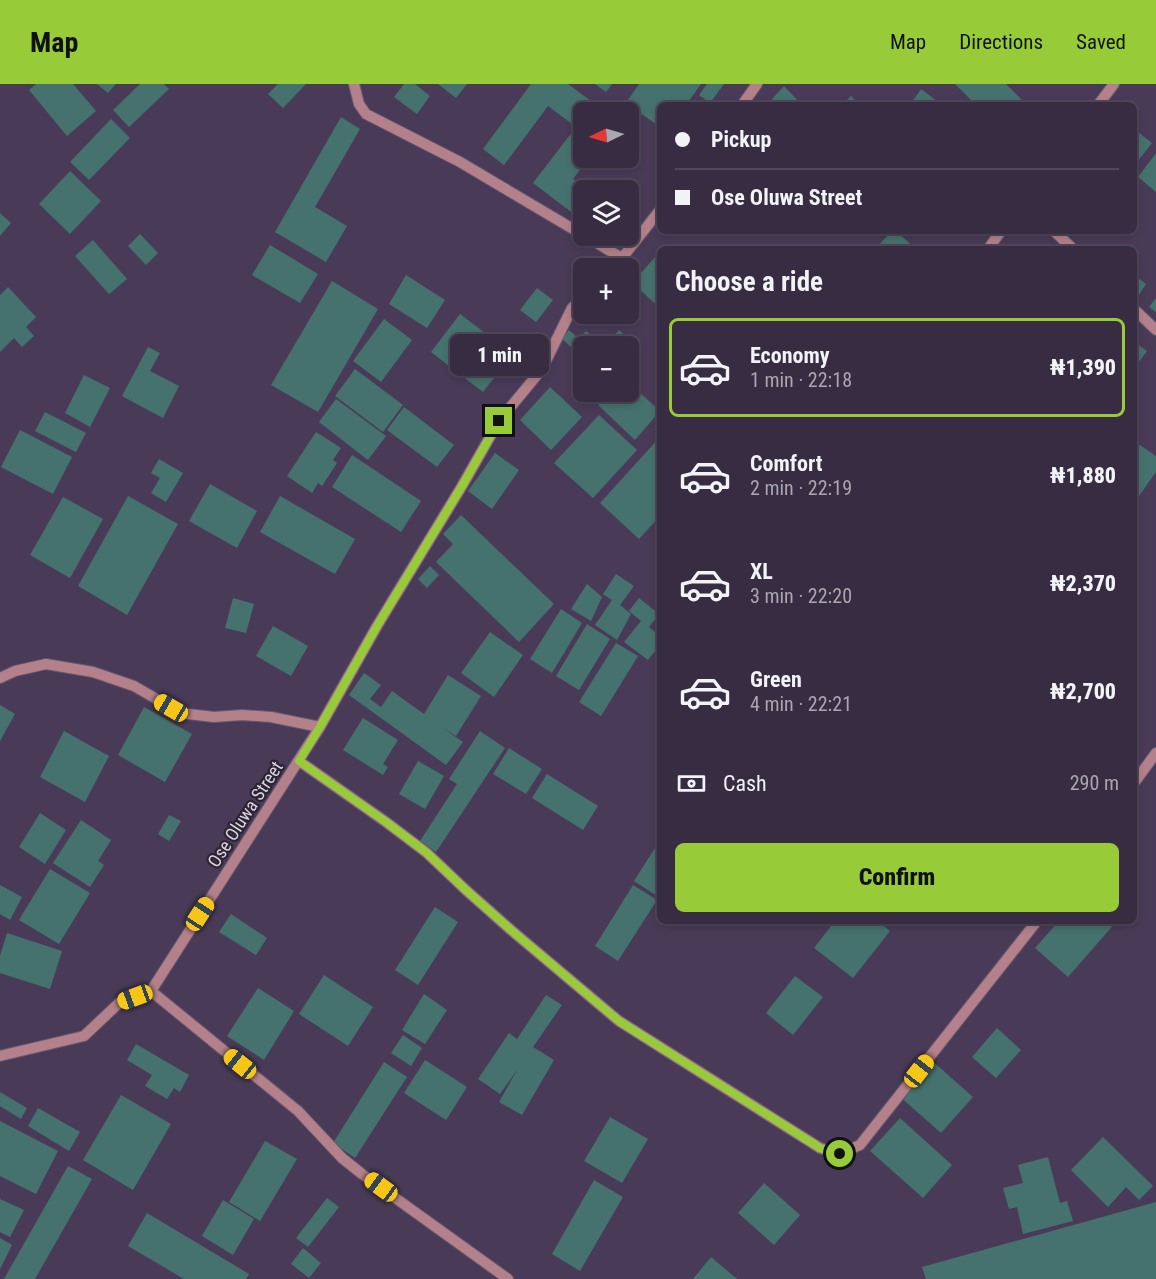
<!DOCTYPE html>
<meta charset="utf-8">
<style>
body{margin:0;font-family:"Roboto Condensed",sans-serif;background:#42384c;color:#f1f3f6;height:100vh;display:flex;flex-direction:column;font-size:22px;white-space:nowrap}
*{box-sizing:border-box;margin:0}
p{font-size:20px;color:#aaa7b1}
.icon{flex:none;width:33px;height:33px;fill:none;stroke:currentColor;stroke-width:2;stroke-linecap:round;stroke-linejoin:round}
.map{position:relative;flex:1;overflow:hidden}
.details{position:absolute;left:657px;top:162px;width:480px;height:678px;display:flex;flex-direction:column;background:#372c41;border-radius:9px;box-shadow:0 3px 9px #0003,0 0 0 2px #51485a}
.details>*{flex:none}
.guide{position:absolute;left:657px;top:18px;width:480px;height:132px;border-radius:9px;box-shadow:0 3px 9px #0003,0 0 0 2px #51485a;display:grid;align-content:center;height:132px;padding:0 18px;background:#372c41}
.needle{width:39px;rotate:265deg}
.fabs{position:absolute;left:573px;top:18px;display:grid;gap:12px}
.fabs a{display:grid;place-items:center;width:66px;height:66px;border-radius:9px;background:#372c41;box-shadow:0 3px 9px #0003,0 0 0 2px #51485a;font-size:30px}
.end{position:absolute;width:27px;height:27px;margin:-14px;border:8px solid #97cc38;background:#111;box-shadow:0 0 0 3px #111}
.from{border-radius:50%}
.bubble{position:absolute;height:42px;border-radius:9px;background:#372c41;box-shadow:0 3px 9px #0003,0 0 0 2px #51485a;font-size:20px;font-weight:800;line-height:42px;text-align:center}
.car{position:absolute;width:18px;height:36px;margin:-18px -9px;border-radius:8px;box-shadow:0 0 4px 2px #0007;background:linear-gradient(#f5c518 24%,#345 0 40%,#f5c518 0 76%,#345 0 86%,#f5c518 0)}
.guide b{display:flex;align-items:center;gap:21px;height:57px;font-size:22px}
.guide b+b{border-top:2px solid #51485a}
.guide i{width:15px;height:15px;background:#f1f3f6}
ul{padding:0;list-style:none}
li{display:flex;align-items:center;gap:18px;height:99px;margin:0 12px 9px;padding:0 6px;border:3px solid transparent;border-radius:9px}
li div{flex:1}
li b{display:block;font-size:22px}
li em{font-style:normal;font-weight:800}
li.selected{border-color:#97cc38}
li>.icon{width:54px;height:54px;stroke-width:1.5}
h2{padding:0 18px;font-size:27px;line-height:72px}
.pay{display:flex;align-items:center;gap:15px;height:66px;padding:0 18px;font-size:22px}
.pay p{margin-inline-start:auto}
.action{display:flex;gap:12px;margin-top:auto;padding:12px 18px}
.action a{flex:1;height:69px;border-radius:9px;background:#97cc38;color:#111;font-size:24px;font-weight:800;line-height:69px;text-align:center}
header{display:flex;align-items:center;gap:36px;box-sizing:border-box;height:84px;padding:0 30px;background:#97cc38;color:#111}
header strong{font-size:28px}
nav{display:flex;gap:33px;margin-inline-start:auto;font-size:21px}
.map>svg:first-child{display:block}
.building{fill:#45726e}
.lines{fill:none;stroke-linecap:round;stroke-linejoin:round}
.minor-casing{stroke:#665973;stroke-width:12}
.minor{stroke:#b4818a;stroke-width:10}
.route{stroke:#97cc38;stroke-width:8}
.labels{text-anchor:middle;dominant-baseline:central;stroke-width:4.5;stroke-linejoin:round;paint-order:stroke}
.street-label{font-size:18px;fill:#dcd3e5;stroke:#2c2532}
</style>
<header>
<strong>Map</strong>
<nav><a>Map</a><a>Directions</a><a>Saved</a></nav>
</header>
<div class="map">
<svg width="1156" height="1195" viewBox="0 0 1156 1195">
<rect width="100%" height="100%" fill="#493b57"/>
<path class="building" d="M36 0H73L96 27 67 52 29 6Z
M97 0H116L108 9Z
M140 0H164L169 5 129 43 113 26Z
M278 0H306L283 24 268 10Z
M404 0H415L430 12 417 30 394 13Z
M438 0H467L456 14Z
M531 0H568L606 28H584V74H589L573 95 588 106H584V120L575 131 533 99 576 43 548 22 504 81 483 65Z
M595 0H612L606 8Z
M639 0H701L686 21H660V43L626 19Z
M707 0H724L710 19 699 11Z
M955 0H1006L1027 21H976Z
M784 2 802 21H778L772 15Z
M921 5 942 21H910Z
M851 12 860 21H842Z
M341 33 360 45 315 123 347 142 326 178 275 148Z
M111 35 130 54 89 96 70 78Z
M1134 45 1152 59 1134 82Z
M628 46 637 52 628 64Z
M1156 69V108L1138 93Z
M70 87 101 117 70 150 39 120Z
M0 129 11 139 0 152Z
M892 147H896L916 165H875Z
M140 150 158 169 146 181 128 162Z
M93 156 127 195 109 210 75 172Z
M270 161 318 190 300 219 252 191Z
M656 172 660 176V224L632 199Z
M406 191 445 216 427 244 389 220Z
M1134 191 1146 200 1137 214 1134 212Z
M332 197 378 225 318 328 271 301Z
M8 203 36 233 26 243 34 252 22 263 14 254 0 268V211Z
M537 204 553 216 536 238 520 226Z
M1156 214V228L1149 223Z
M460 230 493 255 474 279 494 294 483 308 431 268Z
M384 235 412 256 381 298 353 277Z
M569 246 579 255 586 247 604 262H584V274L562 255Z
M619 246 639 265 628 277V262H610L607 260Z
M1134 258 1147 267 1136 282 1134 280Z
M148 263 160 269 150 287 179 302 163 334 122 312Z
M355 285 403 321 383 348 335 312Z
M84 291 110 304 90 343 65 329Z
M628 298 660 327 635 356 598 321 611 308H628Z
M550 303 582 333 551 366 520 336Z
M336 315 386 352 368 376 319 338Z
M404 323 454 361 437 383 387 346Z
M45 328 86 349 76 368 35 347Z
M599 331 637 366 593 414 554 379Z
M20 346 72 373 53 410 1 383Z
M316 348 341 364 333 376 337 379 322 402 318 399 312 409 287 392Z
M660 353V432L639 455 600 419Z
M1134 357 1156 372V388L1139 412 1134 408Z
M495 369 519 386 492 425 468 407Z
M352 371 421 417 401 448 332 403Z
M159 375 183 389 166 418 151 409 160 394 151 389Z
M210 400 257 427 237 464 189 437Z
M128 412 178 440 127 531 78 502Z
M280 412 355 455 335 490 260 448Z
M63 413 103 435 70 494 30 471Z
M461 431 554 520 519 558 436 478 453 460 443 450Z
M430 482 439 491 427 504 418 495Z
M616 490 634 502 620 521 631 530 617 556 595 541 612 516 603 510Z
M587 500 602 513 591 537 571 525Z
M233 514 254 520 246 549 225 544Z
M639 514 659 530 649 543 660 552V561L648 576 624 558 641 537 629 527Z
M561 525 582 539 552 589 530 575Z
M587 540 610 555 579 606 556 592Z
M273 542 308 562 291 592 256 572Z
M490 548 523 571 494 613 461 589Z
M616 559 638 572 601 632 579 618Z
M364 589 381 601 370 615 381 623 392 607 424 630 448 591 481 612 456 652 443 644 463 658 446 681 349 611Z
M0 621 15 630 0 657Z
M144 623 192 650 165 698 118 671Z
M363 634 398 656 383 680 388 683 383 691 343 666Z
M64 647 109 672 85 718 40 693Z
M480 647 505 664 436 768 420 757 457 700 449 695Z
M509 664 542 685 526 710 493 690Z
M418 677 444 692 425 725 399 710Z
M547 690 598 722 583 746 532 714Z
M40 729 66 746 45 780 19 763Z
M169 731 181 737 169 757 158 750Z
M81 736 111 756 98 777 104 781 90 803 53 779Z
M660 756V814L634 797Z
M50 785 90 809 59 860 19 836Z
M0 801 22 813 10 836 0 830Z
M633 801 657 816 618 877 595 862Z
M435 823 458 838 418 901 395 886Z
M231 830 267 854 256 871 219 848Z
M835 837H877L890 847 853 894 814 864Z
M1059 837H1117L1068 893 1035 864Z
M7 849 62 867 50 905 0 889V872Z
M324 891 373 923 348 962 299 930Z
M795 892 823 913 793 951 766 929Z
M258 904 294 927 264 976 227 952Z
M424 910 447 926 425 960 402 946Z
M546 911 562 921 533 963 554 976 522 1031 499 1018 517 986 500 1010 478 995 509 949 517 955Z
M997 944 1021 966 996 994 972 973Z
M403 951 422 964 411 982 391 969Z
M136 960 189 991 180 1008 174 1004 167 1015 145 1002 152 991 127 976Z
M930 975 973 1013 941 1049 898 1011Z
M425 976 467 1003 446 1036 404 1009Z
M384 978 407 993 355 1074 333 1059Z
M0 1008 27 1024 21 1035 0 1022Z
M121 1011 171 1040 133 1106 83 1076Z
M38 1024 80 1048 69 1067 28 1042Z
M610 1033 648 1055 622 1099 584 1077Z
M900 1034 952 1081 923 1114 870 1067Z
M0 1037 58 1067 36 1110 0 1092Z
M1103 1053 1153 1102 1139 1116 1126 1103 1108 1123 1071 1086Z
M265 1057 297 1075 260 1137 229 1118Z
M1048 1073 1060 1119 1067 1117 1073 1137 1023 1150 1017 1123 1009 1125 1003 1104 1023 1099 1018 1081Z
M68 1082 92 1095 35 1195H4Z
M594 1096 623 1113 580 1187 552 1170Z
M764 1099 800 1131 774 1161 738 1129Z
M327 1114 339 1123 308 1163 296 1154Z
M0 1115 24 1126 10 1153 0 1148Z
M223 1116 254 1135 233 1171 202 1152Z
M1156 1118V1195H926L922 1183Z
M147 1129 249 1190 246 1195H184L128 1162Z
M0 1154 12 1161 0 1185Z
M303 1164 321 1179 309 1194 291 1180Z
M711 1173 737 1195H693Z"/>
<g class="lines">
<g class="minor-casing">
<path id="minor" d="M354 0 359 20 366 30 460 78 622 174
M742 21 757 0
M1098 21 1114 0
M1054 147 1073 165
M988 165 1001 147
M612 184 622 174 660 126
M1134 225 1156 246
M0 594 15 587 46 580 93 588 134 602 172 624 188 630 214 633 242 631 271 633 320 643
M299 677 386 738 427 769 467 807 511 846 619 937 820 1064 840 1070 860 1061 1037 837
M1134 699 1156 669
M151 907 298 1027 342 1074 362 1090 508 1195
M0 972 84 952 119 919 151 907 320 643 377 542 462 402 499 337 542 285 572 224 584 212"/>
</g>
<use href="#minor" class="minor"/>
</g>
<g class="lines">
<path class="route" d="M499 337 462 402 377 542 320 643 299 677 386 738 427 769 467 807 511 846 619 937 820 1064 840 1070"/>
</g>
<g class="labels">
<g class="street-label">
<text transform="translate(245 730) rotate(-57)">Ose Oluwa Street</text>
</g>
</g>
</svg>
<div class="fabs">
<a><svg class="needle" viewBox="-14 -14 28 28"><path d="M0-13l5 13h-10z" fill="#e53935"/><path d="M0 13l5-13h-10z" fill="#aaa7b1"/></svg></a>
<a><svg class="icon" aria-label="layers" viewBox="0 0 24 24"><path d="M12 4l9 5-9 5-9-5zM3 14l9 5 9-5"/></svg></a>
<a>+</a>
<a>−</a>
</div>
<i class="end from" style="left:840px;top:1070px"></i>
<i class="end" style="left:499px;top:337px"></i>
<div class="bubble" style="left:450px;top:250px;width:99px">1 min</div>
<i class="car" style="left:171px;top:624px;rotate:300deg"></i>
<i class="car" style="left:200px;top:830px;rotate:33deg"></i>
<i class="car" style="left:135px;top:913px;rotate:250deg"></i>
<i class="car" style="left:240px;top:980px;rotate:309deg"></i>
<i class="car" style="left:919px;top:987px;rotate:38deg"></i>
<i class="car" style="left:381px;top:1103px;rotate:306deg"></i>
<div class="guide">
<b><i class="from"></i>Pickup</b>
<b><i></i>Ose Oluwa Street</b>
</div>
<section class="details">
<h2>Choose a ride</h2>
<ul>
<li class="selected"><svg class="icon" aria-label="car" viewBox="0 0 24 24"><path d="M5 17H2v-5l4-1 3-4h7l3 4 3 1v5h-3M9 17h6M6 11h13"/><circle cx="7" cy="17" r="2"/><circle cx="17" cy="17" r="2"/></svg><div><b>Economy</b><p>1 min · 22:18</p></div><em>₦1,390</em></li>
<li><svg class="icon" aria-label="car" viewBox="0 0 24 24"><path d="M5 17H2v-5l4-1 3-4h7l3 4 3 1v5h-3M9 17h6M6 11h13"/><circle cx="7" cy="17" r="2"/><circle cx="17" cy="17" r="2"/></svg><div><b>Comfort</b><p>2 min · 22:19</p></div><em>₦1,880</em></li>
<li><svg class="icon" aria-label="car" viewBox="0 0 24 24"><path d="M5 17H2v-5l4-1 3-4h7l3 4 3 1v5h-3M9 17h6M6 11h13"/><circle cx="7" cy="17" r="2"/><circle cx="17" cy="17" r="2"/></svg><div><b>XL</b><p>3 min · 22:20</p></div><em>₦2,370</em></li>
<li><svg class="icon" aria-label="car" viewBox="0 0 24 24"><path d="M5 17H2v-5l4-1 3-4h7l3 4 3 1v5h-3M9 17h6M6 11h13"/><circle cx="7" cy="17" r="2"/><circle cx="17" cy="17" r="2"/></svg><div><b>Green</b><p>4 min · 22:21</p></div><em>₦2,700</em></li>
</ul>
<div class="pay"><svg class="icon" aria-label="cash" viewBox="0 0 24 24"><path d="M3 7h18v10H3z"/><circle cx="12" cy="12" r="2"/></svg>Cash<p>290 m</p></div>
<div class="action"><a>Confirm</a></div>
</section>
</div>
